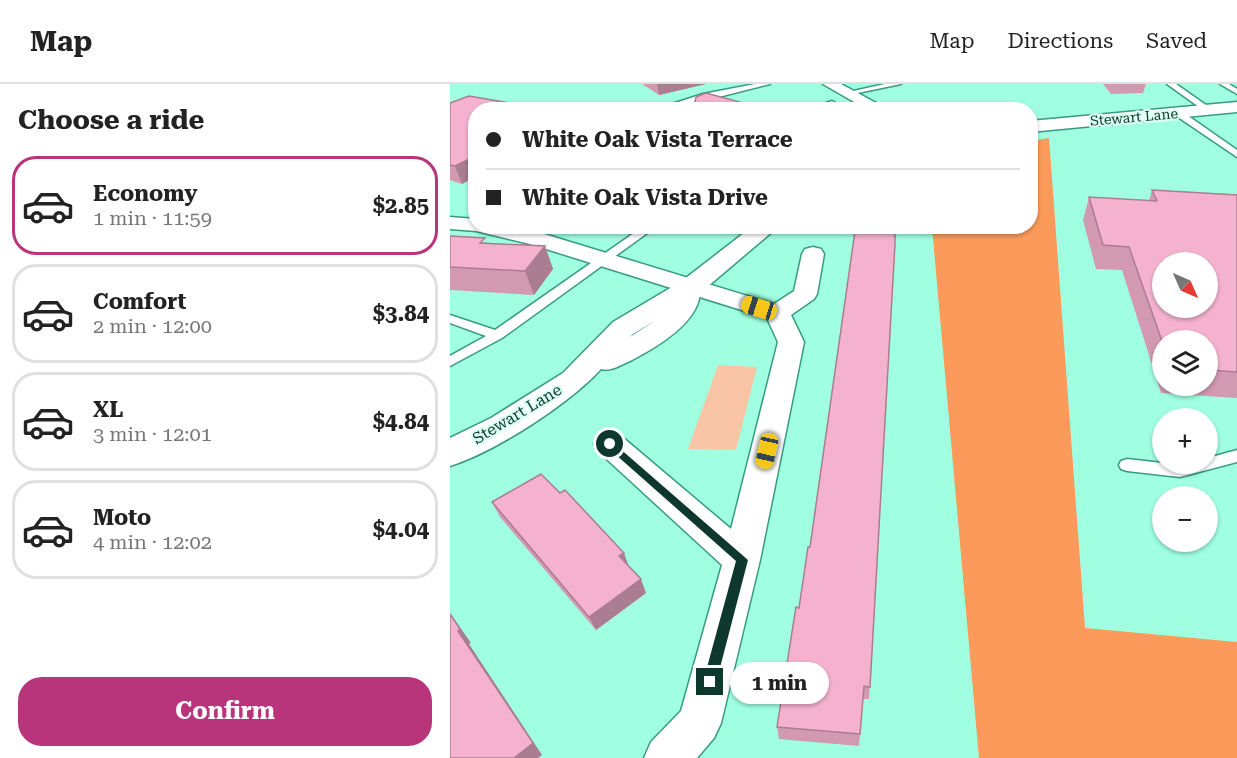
<!DOCTYPE html>
<meta charset="utf-8">
<style>
body{margin:0;font-family:"Roboto Serif",serif;background:#f6f6f6;color:#222;height:100vh;display:flex;flex-direction:column;font-size:22px;white-space:nowrap}
*{box-sizing:border-box;margin:0}
p{font-size:20px;color:#767676}
.icon{flex:none;width:33px;height:33px;fill:none;stroke:currentColor;stroke-width:2;stroke-linecap:round;stroke-linejoin:round}
.map{position:relative;flex:1;overflow:hidden}
.sheet{display:flex;flex-direction:column;background:#fff;width:450px}
.sheet>*{flex:none}
.banner{position:absolute;left:18px;top:18px;width:570px;height:132px;border-radius:24px;box-shadow:0 2px 4px #0004;display:grid;align-content:center;height:132px;padding:0 18px;background:#fff}
.needle{width:39px;rotate:135deg}
.controls{position:absolute;left:702px;top:168px;display:grid;gap:12px}
.controls a{display:grid;place-items:center;width:66px;height:66px;border-radius:50%;background:#fff;box-shadow:0 2px 4px #0004;font-size:30px}
.end{position:absolute;width:27px;height:27px;margin:-14px;border:8px solid #0f382d;background:#fff;box-shadow:0 0 0 3px #fff}
.from{border-radius:50%}
.bubble{position:absolute;height:42px;border-radius:21px;background:#fff;box-shadow:0 2px 4px #0004;font-size:20px;font-weight:700;line-height:42px;text-align:center}
.car{position:absolute;width:18px;height:36px;margin:-18px -9px;border-radius:8px;box-shadow:0 0 4px 2px #0007;background:linear-gradient(#f5c518 24%,#345 0 40%,#f5c518 0 76%,#345 0 86%,#f5c518 0)}
.banner b{display:flex;align-items:center;gap:21px;height:57px;font-size:22px}
.banner b+b{border-top:2px solid #e0e0e0}
.banner i{width:15px;height:15px;background:#222}
ul{padding:0;list-style:none}
li{display:flex;align-items:center;gap:18px;height:99px;margin:0 12px 9px;padding:0 6px;border:3px solid #e0e0e0;border-radius:24px}
li div{flex:1}
li b{display:block;font-size:22px}
li em{font-style:normal;font-weight:700}
li.active{border-color:#b8357c}
li>.icon{width:54px;height:54px;stroke-width:1.5}
h2{padding:0 18px;font-size:27px;line-height:72px}
.primary-button{display:flex;gap:12px;margin-top:auto;padding:12px 18px}
.primary-button a{flex:1;height:69px;border-radius:24px;background:#b8357c;color:#fff;font-size:24px;font-weight:700;line-height:69px;text-align:center}
header{display:flex;align-items:center;gap:36px;box-sizing:border-box;height:84px;padding:0 30px;background:#fff;border-bottom:2px solid #e0e0e0}
header strong{font-size:28px}
nav{display:flex;gap:33px;margin-inline-start:auto;font-size:21px}
main{display:flex;flex:1;min-height:0}
.map>svg:first-child{display:block}
.green{fill:#f9c5a6}
.forest{fill:#fc9a5b}
.lines{fill:none;stroke-linecap:round;stroke-linejoin:round}
.lane-casing{stroke:#379b80;stroke-width:3}
.street-casing{stroke:#379b80;stroke-width:3}
.secondary-casing{stroke:#379b80;stroke-width:3}
.lane{fill:#fff;fill-rule:evenodd}
.street{fill:#fff;fill-rule:evenodd}
.secondary{fill:#fff;fill-rule:evenodd}
.wall{fill:#d299b1;fill-rule:evenodd}
.shaded-wall{fill:#ab7d90}
.building{fill:#f4b2ce;stroke:#ab7d90;stroke-width:1.5;fill-rule:evenodd}
.route{fill:#0f382d}
.labels{text-anchor:middle;dominant-baseline:central;stroke-width:4.5;stroke-linejoin:round;paint-order:stroke}
.far-street-label{font-size:14px;fill:#0f382d;stroke:#dbfff2}
.street-label{font-size:16px;fill:#0f382d;stroke:#dbfff2}
</style>
<header>
<strong>Map</strong>
<nav><a>Map</a><a>Directions</a><a>Saved</a></nav>
</header>
<main>
<section class="sheet">
<h2>Choose a ride</h2>
<ul>
<li class="active"><svg class="icon" aria-label="car" viewBox="0 0 24 24"><path d="M5 17H2v-5l4-1 3-4h7l3 4 3 1v5h-3M9 17h6M6 11h13"/><circle cx="7" cy="17" r="2"/><circle cx="17" cy="17" r="2"/></svg><div><b>Economy</b><p>1 min · 11:59</p></div><em>$2.85</em></li>
<li><svg class="icon" aria-label="car" viewBox="0 0 24 24"><path d="M5 17H2v-5l4-1 3-4h7l3 4 3 1v5h-3M9 17h6M6 11h13"/><circle cx="7" cy="17" r="2"/><circle cx="17" cy="17" r="2"/></svg><div><b>Comfort</b><p>2 min · 12:00</p></div><em>$3.84</em></li>
<li><svg class="icon" aria-label="car" viewBox="0 0 24 24"><path d="M5 17H2v-5l4-1 3-4h7l3 4 3 1v5h-3M9 17h6M6 11h13"/><circle cx="7" cy="17" r="2"/><circle cx="17" cy="17" r="2"/></svg><div><b>XL</b><p>3 min · 12:01</p></div><em>$4.84</em></li>
<li><svg class="icon" aria-label="car" viewBox="0 0 24 24"><path d="M5 17H2v-5l4-1 3-4h7l3 4 3 1v5h-3M9 17h6M6 11h13"/><circle cx="7" cy="17" r="2"/><circle cx="17" cy="17" r="2"/></svg><div><b>Moto</b><p>4 min · 12:02</p></div><em>$4.04</em></li>
</ul>
<div class="primary-button"><a>Confirm</a></div>
</section>
<div class="map">
<svg width="787" height="674" viewBox="0 0 787 674">
<rect width="100%" height="100%" fill="#9fffe0"/>
<path class="green" d="M268 281 307 283 286 366 238 365Z"/>
<path class="forest" d="M599 54 635 544 787 558V674H529L482 143 580 142 581 57Z"/>
<g class="lines">
<g class="lane-casing">
<path id="lane" d="M305 0H320L217 26H203L253 10Z
M435 0H451L398 11 394 9Z
M717 0H726L763 26 756 28Z
M770 0H779L787 5V10Z
M382 17 398 26H388L381 22 370 26H356Z
M725 27H731L787 66V73L725 31Z
M194 142H207L52 254 0 282V272L36 252 0 239V231L45 246Z
M787 366V378L730 393 677 387 671 385 669 381 671 377 677 375 730 381 758 380V374Z"/>
</g>
<g class="street-casing">
<path id="street" d="M373 0H391L439 26H418Z
M0 133 26 135V142H60L94 150 324 220 344 207 352 170 355 165 363 163 371 165 374 170 367 210 364 215 341 231 354 258 310 476 271 639 264 654 247 674H194L201 658 231 627 272 481 149 368 144 360 149 352 160 349 171 352 281 445 328 258 317 234 80 160 26 147 0 145Z"/>
</g>
<g class="secondary-casing">
<path id="secondary" d="M787 18V28L580 48V37Z
M303 142H329L250 209C248 239 207 263 182 276 172 280 162 288 151 285 119 320 45 368 0 382V354L41 334 113 289 163 238 232 197ZM206 236 180 253 183 250Z"/>
</g>
<use href="#lane" class="lane"/>
<use href="#street" class="street"/>
<use href="#secondary" class="secondary"/>
</g>
<path class="wall" d="M192 0H256L209 11Z
M653 0H696L693 9 661 10Z
M0 19 26 26V92L12 100 0 96Z
M702 106 787 111V314L711 309 672 186 646 185 633 136 639 113 699 117ZM712 256H758V302H712Z
M0 152 37 159 95 162 103 185 84 211 0 206Z
M445 160 419 615H413L409 662 329 655 327 643 349 524 360 463Z
M42 418 179 483 196 509 146 546 50 433Z"/>
<path class="shaded-wall" d="M207 0H256L209 11Z
M293 19 294 26H279Z
M19 75 26 92 12 100 5 82Z
M95 162 103 185 84 211 75 187Z
M174 469 179 483 169 472Z
M191 495 196 509 146 546 139 533Z
M0 529 21 559 19 560 92 671 88 674H64Z"/>
<path class="building" d="M256 9 293 19 279 26H243L246 13Z
M19 12 100 26H26V74L24 75H19L5 82 0 81V19Z
M702 106 787 111V288L758 286V256H712V257L679 163 653 161 639 113 707 117ZM712 178H758V224H712Z
M405 147 445 148V160L420 603 414 602 410 650 327 643 346 523 349 524 358 463H360Z
M0 152 35 154 30 159 95 162 75 187 0 183Z
M91 390 110 409 115 406 174 469 169 472 191 495 139 533 42 418Z
M0 530 10 545 8 547 83 659 64 674H0Z"/>
<path class="route" d="M160 356 298 476 265 603 260 605 255 603 253 598 286 477 156 362V357Z"/>
<g class="labels">
<g class="far-street-label">
<text transform="translate(684 33) rotate(-5)">Stewart Lane</text>
</g>
<g class="street-label">
<text transform="translate(67 330) rotate(-31)">Stewart Lane</text>
</g>
</g>
</svg>
<div class="controls">
<a><svg class="needle" viewBox="-14 -14 28 28"><path d="M0-13l5 13h-10z" fill="#e53935"/><path d="M0 13l5-13h-10z" fill="#767676"/></svg></a>
<a><svg class="icon" aria-label="layers" viewBox="0 0 24 24"><path d="M12 4l9 5-9 5-9-5zM3 14l9 5 9-5"/></svg></a>
<a>+</a>
<a>−</a>
</div>
<i class="end from" style="left:160px;top:360px"></i>
<i class="end" style="left:260px;top:598px"></i>
<div class="bubble" style="left:280px;top:578px;width:99px">1 min</div>
<i class="car" style="left:309px;top:224px;rotate:287deg"></i>
<i class="car" style="left:317px;top:367px;rotate:193deg"></i>
<div class="banner">
<b><i class="from"></i>White Oak Vista Terrace</b>
<b><i></i>White Oak Vista Drive</b>
</div>
</div>
</main>
